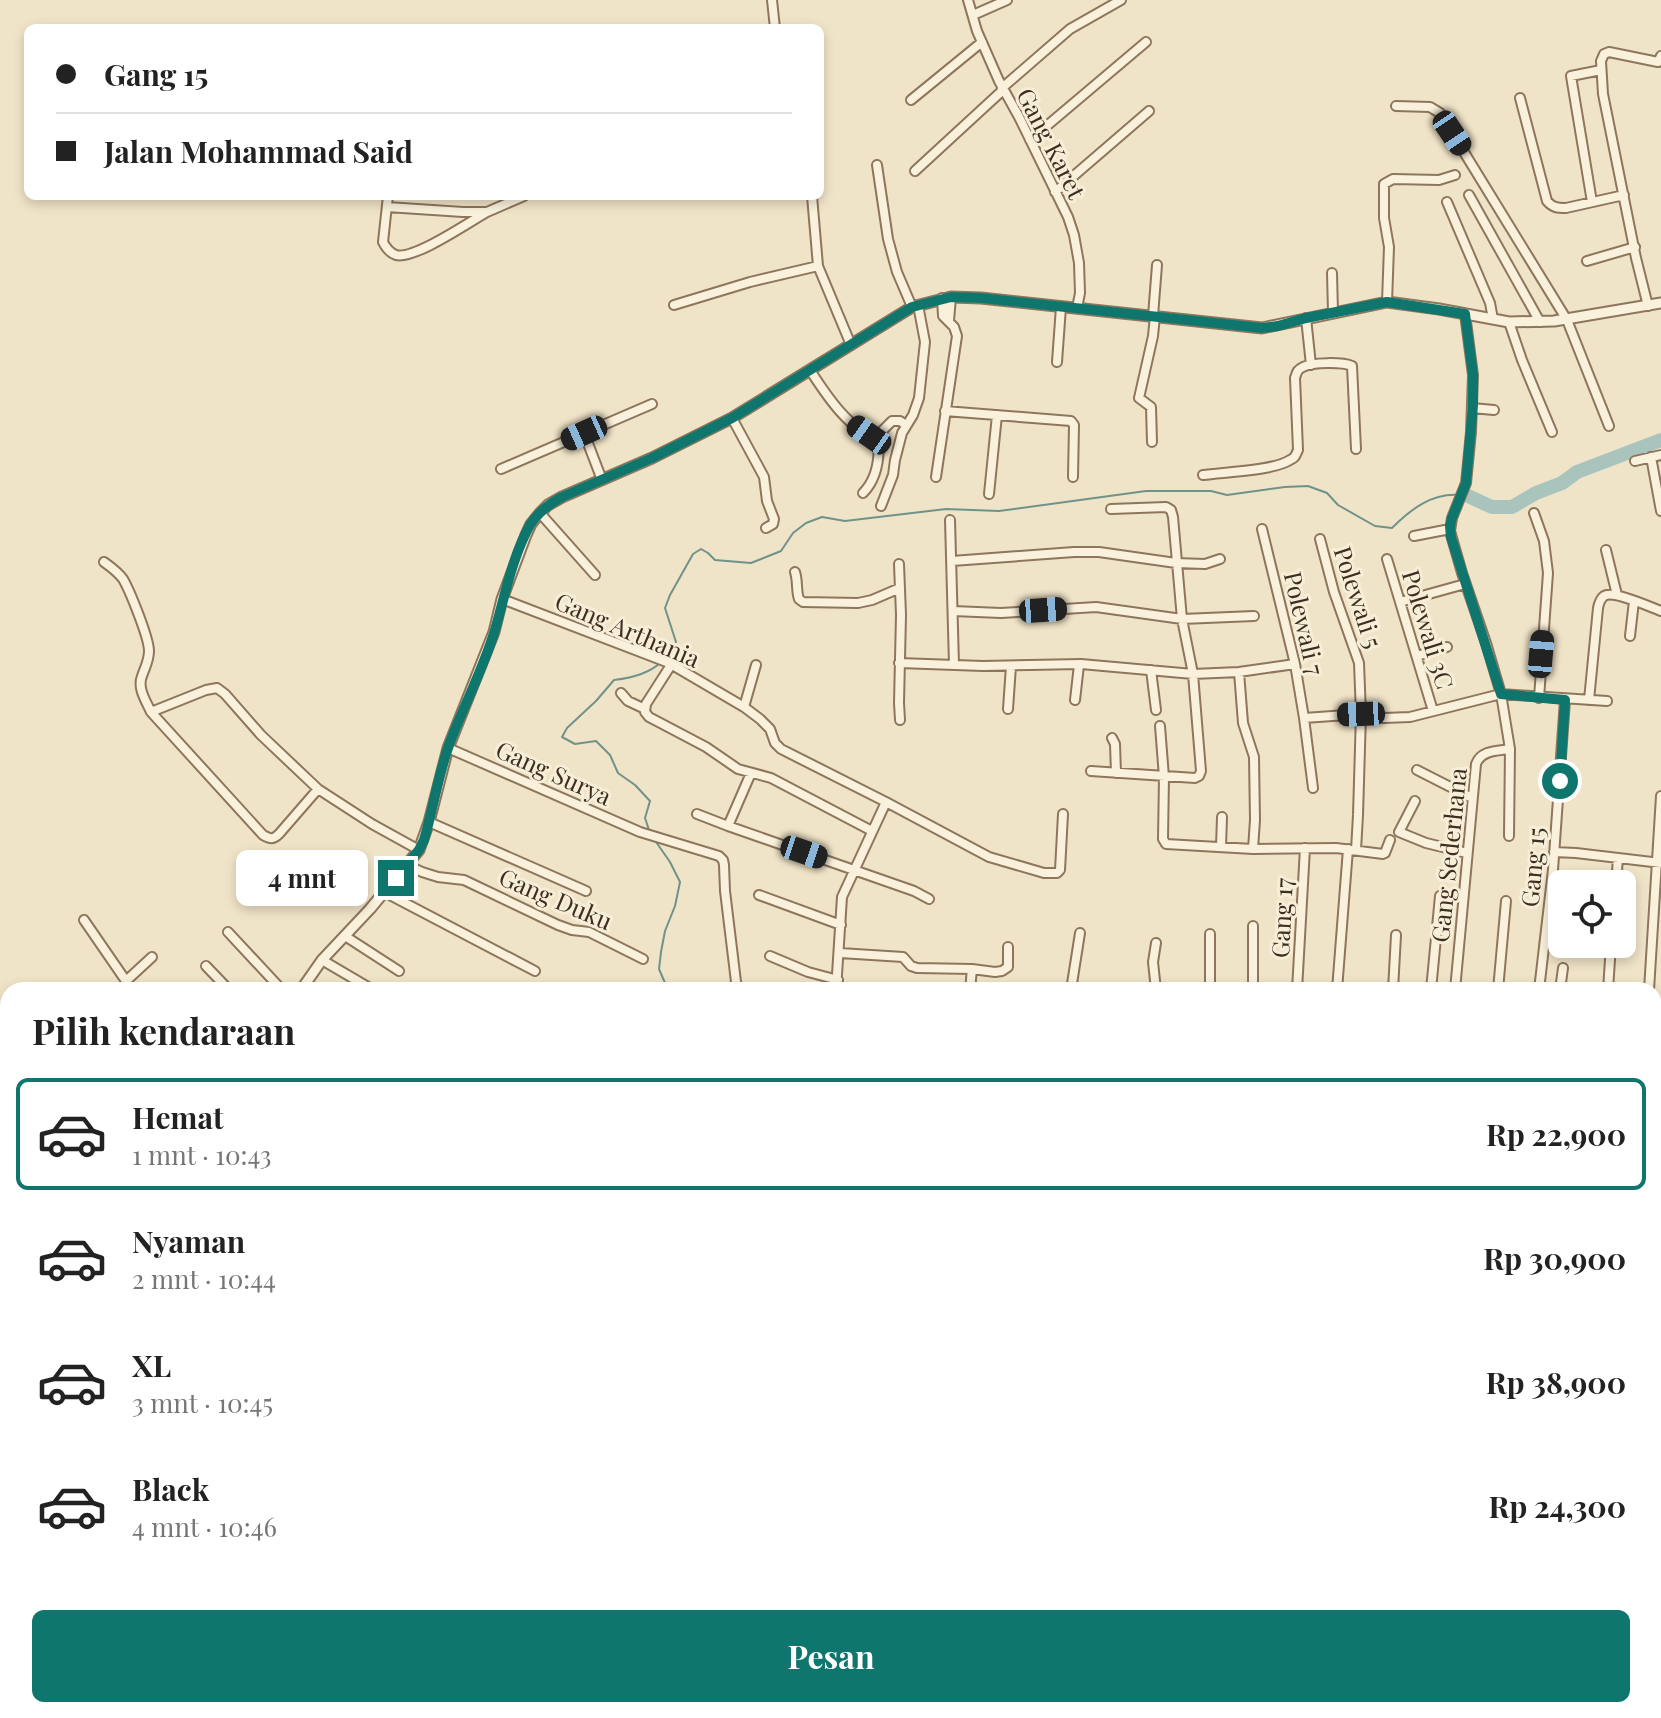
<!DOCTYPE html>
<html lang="id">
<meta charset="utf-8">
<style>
body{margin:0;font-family:"Playfair Display",serif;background:#f2f2f2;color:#222;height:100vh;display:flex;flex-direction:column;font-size:30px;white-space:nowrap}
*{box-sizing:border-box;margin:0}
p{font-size:26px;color:#767676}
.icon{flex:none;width:44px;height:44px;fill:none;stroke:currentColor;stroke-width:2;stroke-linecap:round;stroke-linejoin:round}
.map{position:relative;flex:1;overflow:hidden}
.drawer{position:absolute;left:0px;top:982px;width:1662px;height:736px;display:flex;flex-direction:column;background:#fff;border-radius:24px 24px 0 0;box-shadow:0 4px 12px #0003}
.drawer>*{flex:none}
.hud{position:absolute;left:24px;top:24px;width:800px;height:176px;border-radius:12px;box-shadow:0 4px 12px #0003;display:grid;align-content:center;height:176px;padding:0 32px;background:#fff}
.controls{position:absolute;left:1548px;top:870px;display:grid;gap:16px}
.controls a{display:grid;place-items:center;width:88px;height:88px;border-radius:12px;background:#fff;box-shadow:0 4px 12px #0003;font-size:40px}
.end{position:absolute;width:36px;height:36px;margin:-18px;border:10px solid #0f766e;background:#fff;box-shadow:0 0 0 4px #fff}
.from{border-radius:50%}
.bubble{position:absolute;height:56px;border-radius:12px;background:#fff;box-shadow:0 4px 12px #0003;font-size:26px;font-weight:700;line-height:56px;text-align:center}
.car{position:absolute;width:24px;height:48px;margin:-24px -12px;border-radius:10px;box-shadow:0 0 6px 2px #0007;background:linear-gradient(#222 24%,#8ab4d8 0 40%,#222 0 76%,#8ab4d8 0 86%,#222 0)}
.hud b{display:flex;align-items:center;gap:28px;height:76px;font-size:30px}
.hud b+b{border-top:2px solid #e0e0e0}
.hud i{width:20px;height:20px;background:#222}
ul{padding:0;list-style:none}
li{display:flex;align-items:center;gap:24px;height:112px;margin:0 16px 12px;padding:0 16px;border:4px solid transparent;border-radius:12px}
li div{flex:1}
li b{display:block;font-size:30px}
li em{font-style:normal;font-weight:700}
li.on{border-color:#0f766e}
li>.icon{width:72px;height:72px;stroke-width:1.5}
h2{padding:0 32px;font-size:36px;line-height:96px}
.cta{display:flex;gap:16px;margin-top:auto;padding:16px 32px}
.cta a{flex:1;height:92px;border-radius:12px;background:#0f766e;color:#fff;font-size:32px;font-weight:700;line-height:92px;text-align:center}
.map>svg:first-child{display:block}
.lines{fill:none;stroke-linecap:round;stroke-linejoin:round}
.stream{stroke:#6f938a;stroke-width:2}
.river{stroke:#a9c4bc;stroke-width:14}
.minor-casing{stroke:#8d765c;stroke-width:12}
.tertiary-casing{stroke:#8d765c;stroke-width:13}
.minor{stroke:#faf1dc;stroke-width:8}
.tertiary{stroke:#faf1dc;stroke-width:9}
.route{stroke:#0f766e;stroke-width:10}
.labels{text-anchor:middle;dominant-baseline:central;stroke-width:6;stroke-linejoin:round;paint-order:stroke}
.street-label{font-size:24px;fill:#3d2e20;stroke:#f7eed8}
</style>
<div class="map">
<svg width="1661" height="1718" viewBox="0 0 1661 1718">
<rect width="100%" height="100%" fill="#f0e4c8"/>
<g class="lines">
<path class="stream" d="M665 658 676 642 665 608 670 595 693 554 701 549 708 553 715 560 751 563 781 551 793 533 806 523 822 517 845 521 946 509 999 511 1146 491H1211L1227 495 1285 487 1308 486 1327 493 1338 505 1375 526 1392 528C1411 509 1432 493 1459 495
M649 830 645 818 650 801 635 785 618 773 610 755 596 741 575 744 562 737 567 728 596 701 614 680C631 678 649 674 661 662
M654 839 670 862 680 882 675 906 665 931 661 952 659 969 668 990
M0 1426H8"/>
<path class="river" d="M1468 496 1492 507H1512L1536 493 1562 483 1577 472 1661 440"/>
<g class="minor-casing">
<path id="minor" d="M772 0 775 28
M968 0 977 31 999 81 1019 117 1068 217 1074 235 1079 263 1080 293 1077 308
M973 15 1007 0
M1002 88 1070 29 1121 0
M1520 98 1547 201C1553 208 1558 208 1566 208L1624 195
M911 100 982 42
M1396 106 1430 107 1440 113 1567 320 1609 426
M1030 140 1146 42
M877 165 888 239 897 272 912 307
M915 171 1003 90
M1055 192 1149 111
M1469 195 1540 322
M388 196 383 242C386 248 390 253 396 255 414 260 469 222 487 212
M812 196 818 266 851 345
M1447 202 1490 303 1493 319
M1592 202 1571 76 1601 70
M387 207 463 212H487L524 196
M1587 261 1635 247
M1332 273 1333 312
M1387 302 1389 247 1384 218V184L1393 179 1439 180 1455 175
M674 305 750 282 818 266
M1648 306 1636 258 1603 94 1601 61 1604 54 1609 52 1658 62 1661 56
M1465 314 1473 375 1471 432 1466 483 1452 518 1450 531 1462 573 1486 643 1501 694 1510 749 1509 836
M1153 316 1157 265
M1306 318 1311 365
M949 321 951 297
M1509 322 1522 360 1552 432
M1057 362 1061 307
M810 370C823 390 852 436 878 435L892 421H900L906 425
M1472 408 1494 410
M945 411 1071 421 1074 425 1073 477
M732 418 764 477 767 501 774 519 773 524 766 528
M584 433 602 480
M1152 442 1151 407 1139 398 1153 336 1155 316
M1651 457 1661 511
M1635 461 1661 455
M501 469 652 404
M1203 475C1225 472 1272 471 1290 460 1296 457 1295 456 1298 450L1295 378C1297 372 1297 370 1303 367 1312 362 1343 362 1352 366L1356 449
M936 477 957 336 954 327 943 316 942 298
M863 493C878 478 880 455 878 435
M989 494 997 415
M881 506 893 475 895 460 902 433 913 415 919 398 925 342 918 305
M540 513 595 575
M1534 513 1544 541 1548 573 1539 698
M950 520 954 665
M1262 529 1295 664 1304 718 1361 714 1384 718 1410 717 1501 694 1607 701
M1414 536 1450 529
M1320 539 1334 592 1359 663 1361 714 1358 815 1356 850
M1606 550 1617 595
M1387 559 1433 711
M952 561 1074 552H1099L1176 563 1205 564 1220 559
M104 562C111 567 118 572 123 579 130 591 149 638 149 651 149 661 145 667 142 676 137 688 146 701 151 712L206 690 217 688 225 694 261 735 318 789 372 824 419 850
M899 564 901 615 899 703 900 720
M795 572C798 581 796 591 799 599L803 602 858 603 872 600 900 588
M502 599 669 663 744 707 760 719 770 729 775 743 781 749 886 802 842 897 836 990
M1400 602 1465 584
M953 611 1001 613 1096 607 1182 619 1254 616
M1630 636 1634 601
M1417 656 1447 647
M899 663 983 666 1081 664 1193 674 1239 672 1295 664
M671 665 646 704 645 712 649 717 706 747 738 769 771 778 872 831
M1151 670 1156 710
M1239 672 1243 723 1254 757 1255 820 1253 849
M621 693 628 701 645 709
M1075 700 1079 665
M1589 700 1598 608C1599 603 1600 599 1604 596 1613 590 1650 607 1661 611
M744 707 756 665
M1008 709 1011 666
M151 712 263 835C270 839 273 840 279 834L318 789
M1304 718 1313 788
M1160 726 1164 777 1163 839 1166 844 1253 849 1336 848 1383 854 1385 853 1390 840
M1112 738 1115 744 1116 773
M448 748 640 832 719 856 723 860 724 865 725 891 737 990
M1417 770 1472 798
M1091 771 1195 778 1199 776 1201 771 1193 674 1182 619 1173 517 1171 510 1166 507 1111 509
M1415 801 1399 832 1426 843 1467 853
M886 802 989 857 1044 873H1057L1060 870 1063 814
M697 814 728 826 914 891 929 899
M429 822 586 891
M728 826 751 773
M1221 847 1222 817
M1554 852 1576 853 1661 863
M408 865 422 872 438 877 464 880 558 925 572 930 589 932 643 959
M1616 884 1618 858
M384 892 535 971
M759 895 841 925
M84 920 126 981 129 990
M1253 926V990
M228 932 282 990
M1210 934V990
M345 936 399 971
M1156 943 1153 962 1156 990
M840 953 903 957 911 966 917 968 972 969 995 972 1002 971 1008 967V947
M770 956 808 972 838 980
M322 960 373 990
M206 966 229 990
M126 981 152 957
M970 990 972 969
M1071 990 1080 933
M1297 990 1305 848
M1337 990 1348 849
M1393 990 1396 935
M1431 990 1440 896
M1455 990 1476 764C1481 750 1498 751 1510 749
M1498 990 1506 901
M1539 990 1553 870 1565 700
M1560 990 1563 968
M1608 990 1611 944
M1649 990 1661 796
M1654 1078H1661
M1659 1290 1661 1275
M1660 1389 1661 1382
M0 1394 8 1412
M1654 1437 1661 1438
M0 1439 8 1438
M1654 1517 1661 1516
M1654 1537 1661 1556
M250 1710 255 1718
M711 1710 780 1718
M282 1718 288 1710
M570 1718 571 1710
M810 1718 811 1710
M1022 1718V1710
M1178 1718 1193 1710
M1299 1718 1302 1717"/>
</g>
<g class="tertiary-casing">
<path id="tertiary" d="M301 990 322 960 370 909 419 850 429 822 448 748 494 632 502 599 526 535 531 524 540 513 548 505 562 497 652 458 732 418 912 307 951 297 981 298 1262 328 1387 302 1439 309 1509 322 1554 321 1661 303
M0 1293 8 1288"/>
</g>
<use href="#minor" class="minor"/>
<use href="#tertiary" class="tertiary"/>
</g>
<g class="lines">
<path class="route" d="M396 878 419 850 424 840C433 809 438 776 449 745 463 707 483 670 495 630 505 596 512 557 530 525 538 512 549 504 562 497L652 458 732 418 912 307 951 297 981 298 1262 328 1278 326 1306 318 1387 302 1465 314 1473 375V405L1466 483 1452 518 1450 526 1451 537 1501 694 1565 700 1560 781"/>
</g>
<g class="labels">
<g class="street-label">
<text transform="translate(1052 143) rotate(63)">Gang Karet</text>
<text transform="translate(1359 597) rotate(72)">Polewali 5</text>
<text transform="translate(1305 623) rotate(77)">Polewali 7</text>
<text transform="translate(628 629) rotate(23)">Gang Arthania</text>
<text transform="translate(1429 629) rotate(73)">Polewali 3C</text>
<text transform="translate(554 772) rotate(24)">Gang Surya</text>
<text transform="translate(1448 855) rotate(-84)">Gang Sederhana</text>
<text transform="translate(1532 867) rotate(-85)">Gang 15</text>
<text transform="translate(556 898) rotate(23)">Gang Duku</text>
<text transform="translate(1281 918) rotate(-87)">Gang 17</text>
</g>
</g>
</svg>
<div class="controls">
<a><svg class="icon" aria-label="locate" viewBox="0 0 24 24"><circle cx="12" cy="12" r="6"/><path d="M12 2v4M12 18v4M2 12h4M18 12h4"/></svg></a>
</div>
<i class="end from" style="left:1560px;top:781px"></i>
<i class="end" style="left:396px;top:878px"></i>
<div class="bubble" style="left:236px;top:850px;width:132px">4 mnt</div>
<i class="car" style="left:1452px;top:133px;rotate:146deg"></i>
<i class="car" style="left:584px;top:433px;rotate:246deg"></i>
<i class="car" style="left:869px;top:435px;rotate:305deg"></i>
<i class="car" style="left:1043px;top:610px;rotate:86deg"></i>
<i class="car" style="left:1541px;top:654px;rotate:5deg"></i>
<i class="car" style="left:1361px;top:714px;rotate:268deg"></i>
<i class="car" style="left:804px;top:852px;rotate:109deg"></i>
<div class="hud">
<b><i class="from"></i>Gang 15</b>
<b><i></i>Jalan Mohammad Said</b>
</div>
<section class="drawer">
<h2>Pilih kendaraan</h2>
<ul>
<li class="on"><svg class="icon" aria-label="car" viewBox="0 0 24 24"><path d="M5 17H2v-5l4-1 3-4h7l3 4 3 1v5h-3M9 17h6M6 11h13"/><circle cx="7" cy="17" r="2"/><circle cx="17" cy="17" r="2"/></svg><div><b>Hemat</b><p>1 mnt · 10:43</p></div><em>Rp 22,900</em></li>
<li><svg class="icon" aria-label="car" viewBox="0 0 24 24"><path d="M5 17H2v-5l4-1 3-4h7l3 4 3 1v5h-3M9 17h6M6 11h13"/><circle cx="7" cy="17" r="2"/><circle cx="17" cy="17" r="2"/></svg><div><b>Nyaman</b><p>2 mnt · 10:44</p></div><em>Rp 30,900</em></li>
<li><svg class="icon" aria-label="car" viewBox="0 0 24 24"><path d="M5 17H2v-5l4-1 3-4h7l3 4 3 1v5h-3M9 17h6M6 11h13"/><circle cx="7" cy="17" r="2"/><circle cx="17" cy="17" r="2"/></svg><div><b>XL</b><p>3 mnt · 10:45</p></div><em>Rp 38,900</em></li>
<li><svg class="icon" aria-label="car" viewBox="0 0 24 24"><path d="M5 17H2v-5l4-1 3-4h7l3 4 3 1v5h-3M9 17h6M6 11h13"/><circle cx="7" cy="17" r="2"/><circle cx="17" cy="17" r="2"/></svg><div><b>Black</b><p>4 mnt · 10:46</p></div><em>Rp 24,300</em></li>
</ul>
<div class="cta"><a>Pesan</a></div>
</section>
</div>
